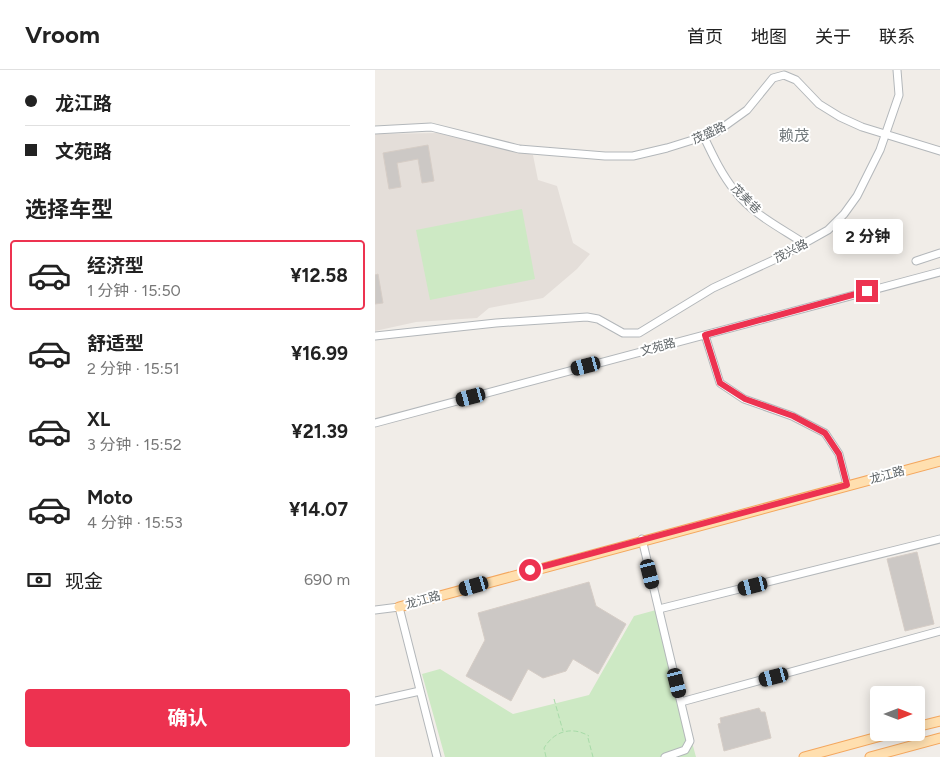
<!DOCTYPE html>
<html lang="zh">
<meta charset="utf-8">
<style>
body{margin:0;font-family:Figtree,"Noto Sans SC",sans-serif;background:#f6f6f6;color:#222;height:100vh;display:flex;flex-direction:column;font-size:19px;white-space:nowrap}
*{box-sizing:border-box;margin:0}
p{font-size:16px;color:#767676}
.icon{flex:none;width:28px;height:28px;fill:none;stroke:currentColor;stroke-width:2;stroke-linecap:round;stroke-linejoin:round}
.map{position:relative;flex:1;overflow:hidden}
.details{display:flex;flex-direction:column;background:#fff;width:375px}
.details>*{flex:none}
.hud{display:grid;align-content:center;height:110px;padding:0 25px;background:#fff}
.needle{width:32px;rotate:90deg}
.fabs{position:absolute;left:495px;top:616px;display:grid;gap:10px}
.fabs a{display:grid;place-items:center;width:55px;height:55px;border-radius:5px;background:#fff;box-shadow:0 2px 12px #0003;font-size:25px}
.end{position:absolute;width:22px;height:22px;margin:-11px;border:6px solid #ed3250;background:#fff;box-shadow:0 0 0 2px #fff}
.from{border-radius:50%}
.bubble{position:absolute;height:35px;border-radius:5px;background:#fff;box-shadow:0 2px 12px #0003;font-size:16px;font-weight:700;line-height:35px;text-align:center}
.car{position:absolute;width:15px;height:30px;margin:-15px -8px;border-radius:6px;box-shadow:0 0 4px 1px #0007;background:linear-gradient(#222 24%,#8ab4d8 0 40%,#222 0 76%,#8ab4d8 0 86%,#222 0)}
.hud b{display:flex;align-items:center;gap:18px;height:48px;font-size:19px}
.hud b+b{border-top:1px solid #e0e0e0}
.hud i{width:12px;height:12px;background:#222}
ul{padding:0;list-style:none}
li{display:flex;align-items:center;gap:15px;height:70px;margin:0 10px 8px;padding:0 15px;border:2px solid transparent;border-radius:5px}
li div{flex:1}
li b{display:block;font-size:19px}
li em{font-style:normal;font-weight:700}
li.selected{border-color:#ed3250}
li>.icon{width:45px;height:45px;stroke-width:1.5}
h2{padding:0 25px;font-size:22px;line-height:60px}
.pay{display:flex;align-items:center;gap:12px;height:55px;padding:0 25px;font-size:19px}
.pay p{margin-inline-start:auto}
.primary-button{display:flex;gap:10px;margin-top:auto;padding:10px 25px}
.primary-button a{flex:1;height:58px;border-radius:5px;background:#ed3250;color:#fff;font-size:20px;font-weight:700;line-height:58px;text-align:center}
header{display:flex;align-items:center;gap:30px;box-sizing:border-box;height:70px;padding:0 25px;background:#fff;border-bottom:1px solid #e0e0e0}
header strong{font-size:24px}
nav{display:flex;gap:28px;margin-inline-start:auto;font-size:18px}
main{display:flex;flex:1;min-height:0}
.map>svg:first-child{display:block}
.education{fill:#e4ded9}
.green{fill:#cde9c4}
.building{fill:#ccc8c5;stroke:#d6cdc6}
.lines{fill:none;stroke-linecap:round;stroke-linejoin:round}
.minor-casing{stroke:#b3b7ba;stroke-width:9}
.major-casing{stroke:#f4a75e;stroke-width:11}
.path{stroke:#a7dba8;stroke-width:1;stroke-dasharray:5 2.5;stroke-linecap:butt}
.minor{stroke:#fff;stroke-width:7}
.major{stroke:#ffdfaf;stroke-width:9}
.route{stroke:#ed3250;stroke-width:6}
.labels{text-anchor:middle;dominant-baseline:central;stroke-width:4;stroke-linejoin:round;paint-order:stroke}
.street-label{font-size:12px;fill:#5f6568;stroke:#fff}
.quarter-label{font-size:15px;fill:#70777a;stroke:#fff}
</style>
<header>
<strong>Vroom</strong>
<nav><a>首页</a><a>地图</a><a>关于</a><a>联系</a></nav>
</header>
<main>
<section class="details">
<div class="hud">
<b><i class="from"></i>龙江路</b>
<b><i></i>文苑路</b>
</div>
<h2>选择车型</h2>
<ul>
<li class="selected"><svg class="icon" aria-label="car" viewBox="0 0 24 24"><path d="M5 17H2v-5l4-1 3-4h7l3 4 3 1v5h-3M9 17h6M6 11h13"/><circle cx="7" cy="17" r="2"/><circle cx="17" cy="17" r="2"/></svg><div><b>经济型</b><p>1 分钟 · 15:50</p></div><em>¥12.58</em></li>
<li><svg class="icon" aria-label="car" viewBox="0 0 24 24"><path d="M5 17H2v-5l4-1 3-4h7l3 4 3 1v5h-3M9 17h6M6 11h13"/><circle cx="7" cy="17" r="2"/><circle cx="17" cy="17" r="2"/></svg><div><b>舒适型</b><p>2 分钟 · 15:51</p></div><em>¥16.99</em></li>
<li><svg class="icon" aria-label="car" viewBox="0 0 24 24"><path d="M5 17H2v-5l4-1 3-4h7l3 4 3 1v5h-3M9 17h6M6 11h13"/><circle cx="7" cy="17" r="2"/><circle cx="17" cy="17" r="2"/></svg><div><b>XL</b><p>3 分钟 · 15:52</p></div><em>¥21.39</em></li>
<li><svg class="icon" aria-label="car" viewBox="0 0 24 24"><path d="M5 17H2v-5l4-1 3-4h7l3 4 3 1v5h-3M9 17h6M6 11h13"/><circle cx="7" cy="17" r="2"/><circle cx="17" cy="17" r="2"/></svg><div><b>Moto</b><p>4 分钟 · 15:53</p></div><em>¥14.07</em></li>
</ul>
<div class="pay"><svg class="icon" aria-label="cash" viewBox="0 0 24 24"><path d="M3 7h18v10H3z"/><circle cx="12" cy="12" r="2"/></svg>现金<p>690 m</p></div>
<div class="primary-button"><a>确认</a></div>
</section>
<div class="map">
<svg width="565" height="687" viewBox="0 0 565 687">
<rect width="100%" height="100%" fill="#f1ede8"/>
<path class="education" d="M63 63 158 85 163 110 182 116 198 173 215 184 202 199 168 228 114 238 102 248 41 252 0 261V64Z"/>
<path class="green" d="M147 139 160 209 55 230 41 160Z
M281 540 321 687H70L47 604 65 599 138 644 214 625 259 546Z"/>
<path class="building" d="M53 75 59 111 47 113 43 89 22 93 26 117 14 119 8 83Z
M3 204 8 233 0 234V205Z
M542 482 559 554 530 561 512 489Z
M214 512 221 536 251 554 223 604 198 589 191 601 168 608 153 599 136 631 91 606 110 570 103 543Z
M384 638 386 642H390L396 668 349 681 343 654 346 653 345 648Z"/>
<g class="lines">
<g class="minor-casing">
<path id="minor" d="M0 60 56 57 144 79 230 86H258L292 78 340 63 372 40 398 8 409 5 421 10 444 34 465 47 487 57 565 81
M329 67C338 86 347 105 360 121 377 144 406 158 430 174
M541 191 565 183
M330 265 345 313 369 329 417 346 450 363 464 384 472 415
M0 266 121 253 212 247 223 249 248 263H264L338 218 403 188 453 160 469 144 482 126 505 80 524 25 522 0
M0 353 565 202
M267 469 315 671 310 680 290 687
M284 539 565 469
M0 540 24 537 62 687
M0 631 45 621
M306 632 565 561"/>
</g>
<g class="major-casing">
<path id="major" d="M24 537 565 391
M541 657 565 651
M429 687 521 662
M495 687 565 668"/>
</g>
<path class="path" d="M179 629 188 661
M213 668 218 687
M171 687 169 678C179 661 197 656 214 666"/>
<use href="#minor" class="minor"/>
<use href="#major" class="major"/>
</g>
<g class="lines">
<path class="route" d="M155 500 472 415 464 384 450 363 418 346 370 329 345 313 330 265 492 221"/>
</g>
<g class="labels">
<g class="street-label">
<text transform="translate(334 63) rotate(-24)">茂盛路</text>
<text transform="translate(371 129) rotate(45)">茂美巷</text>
<text transform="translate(416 181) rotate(-27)">茂兴路</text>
<text transform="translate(283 277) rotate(-15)">文苑路</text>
<text transform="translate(512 405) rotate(-15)">龙江路</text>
<text transform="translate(48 530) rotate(-16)">龙江路</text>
</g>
<g class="quarter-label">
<text x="419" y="66">赖茂</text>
</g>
</g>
</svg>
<div class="fabs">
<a><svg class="needle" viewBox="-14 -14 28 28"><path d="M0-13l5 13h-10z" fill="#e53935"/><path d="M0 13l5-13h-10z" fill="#767676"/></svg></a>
</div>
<i class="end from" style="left:155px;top:500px"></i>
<i class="end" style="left:492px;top:221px"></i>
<div class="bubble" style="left:458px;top:149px;width:70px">2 分钟</div>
<i class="car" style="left:211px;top:296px;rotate:255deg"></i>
<i class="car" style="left:96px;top:327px;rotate:255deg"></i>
<i class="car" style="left:275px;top:504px;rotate:166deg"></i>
<i class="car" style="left:99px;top:516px;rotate:254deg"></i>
<i class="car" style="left:378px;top:516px;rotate:256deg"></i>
<i class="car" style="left:399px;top:607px;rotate:255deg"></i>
<i class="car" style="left:302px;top:613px;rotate:166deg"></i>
</div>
</main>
